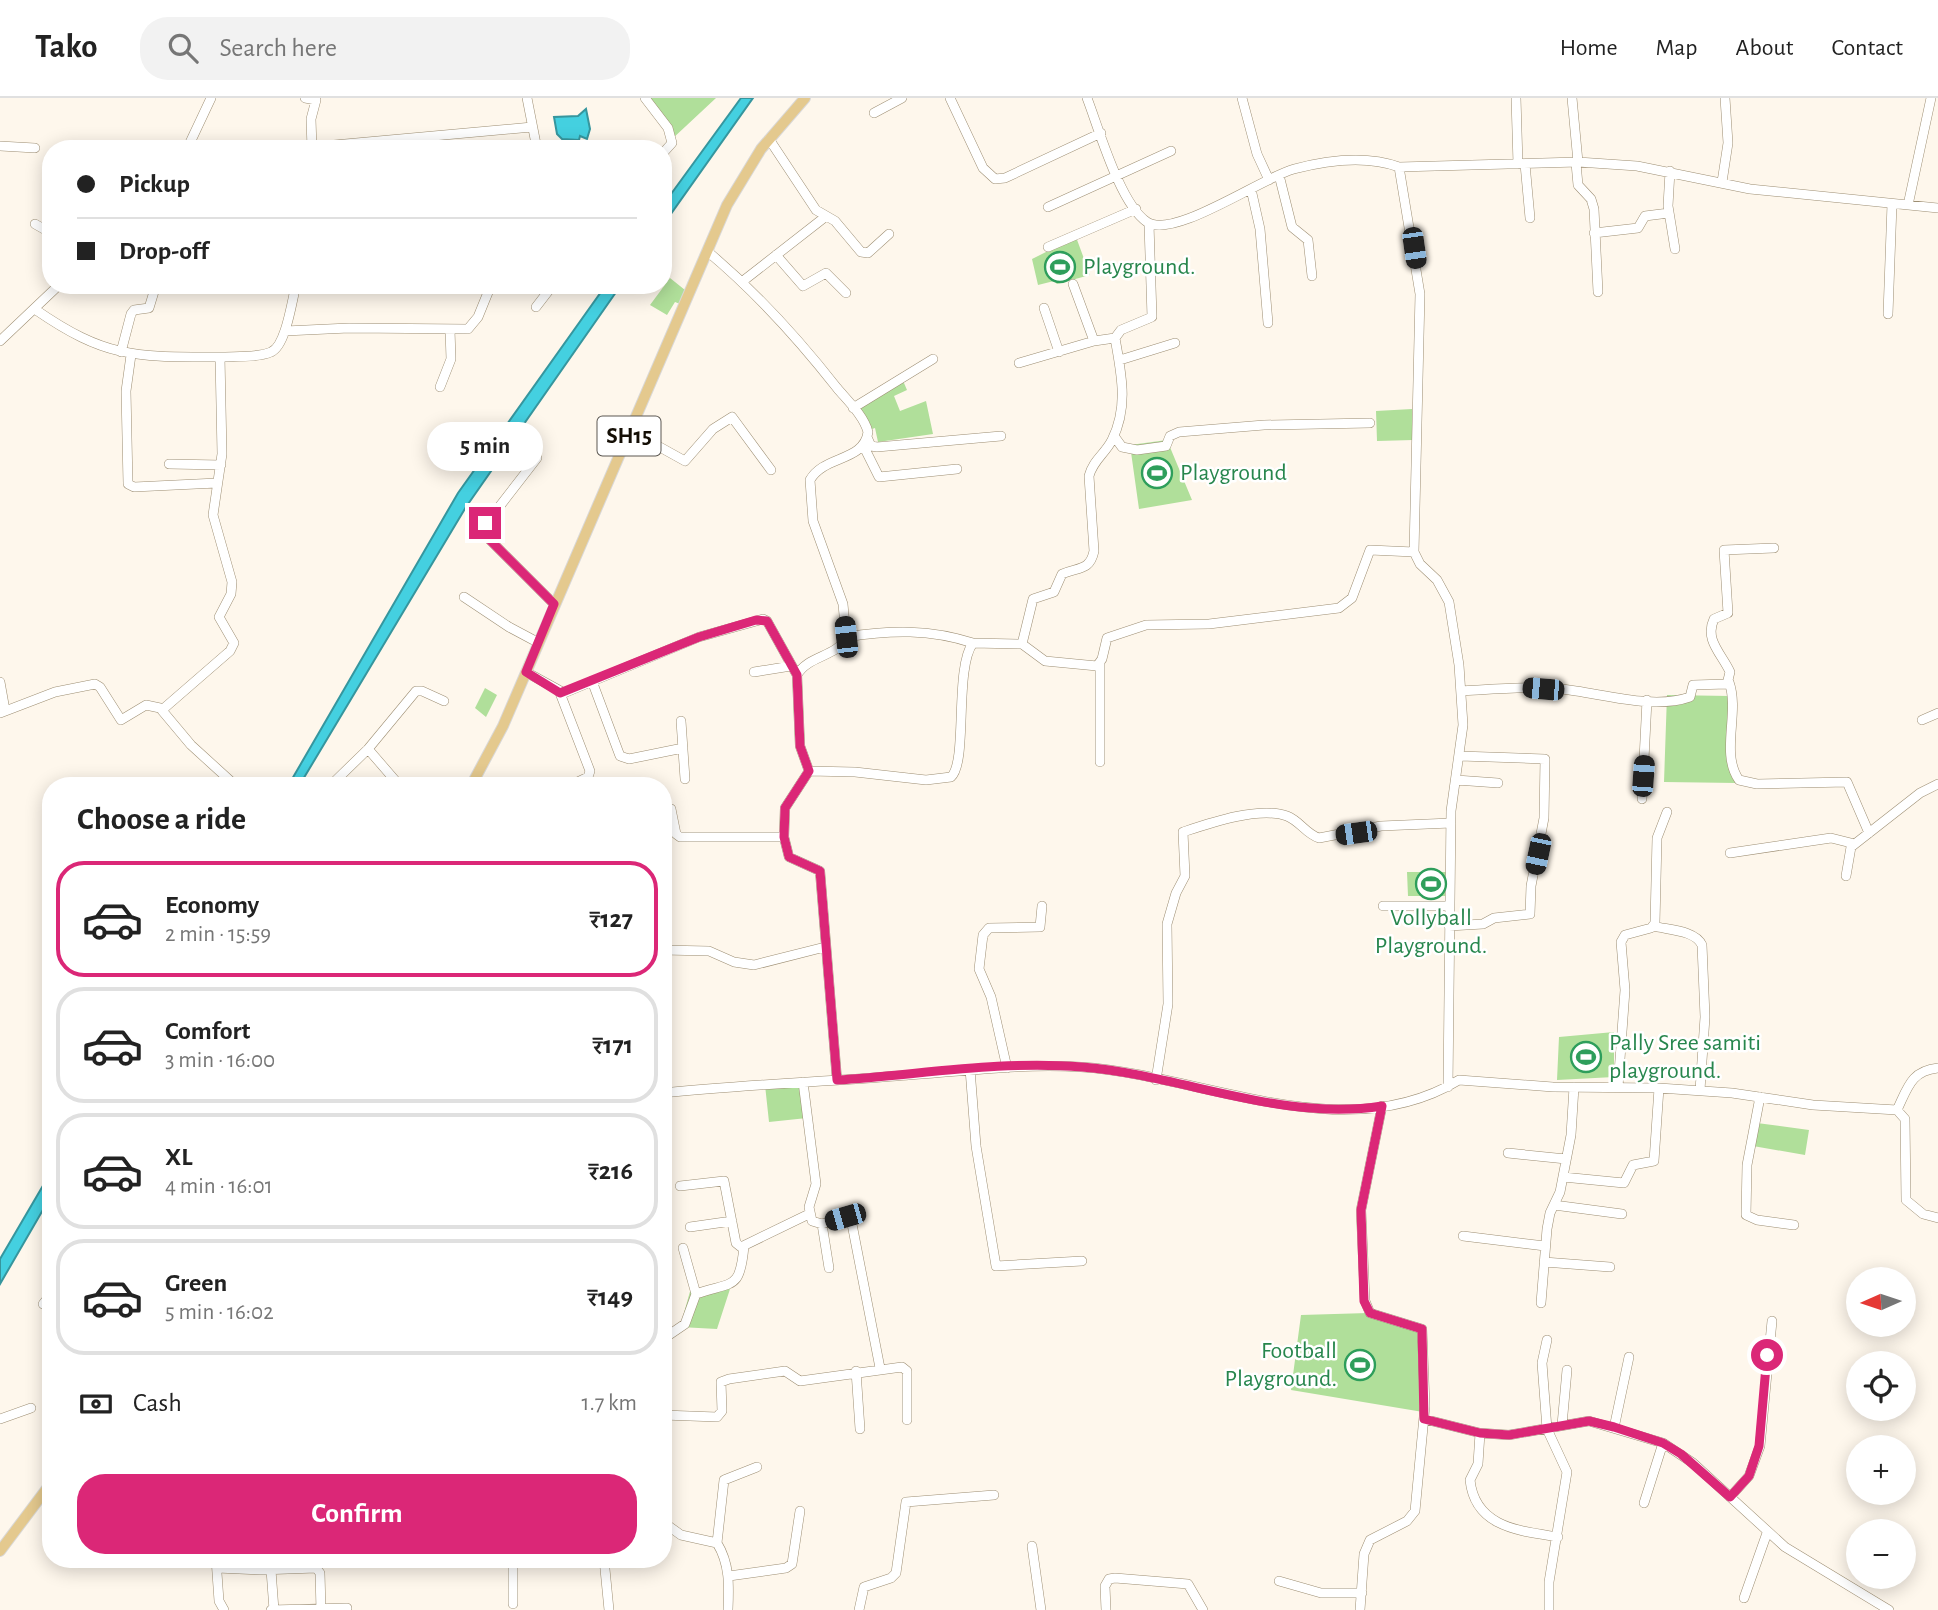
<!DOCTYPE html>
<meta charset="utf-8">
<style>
body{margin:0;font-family:"Alegreya Sans",sans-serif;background:#f2f2f2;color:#222;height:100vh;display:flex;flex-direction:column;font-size:26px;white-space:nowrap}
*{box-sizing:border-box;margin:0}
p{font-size:23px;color:#767676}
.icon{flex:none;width:38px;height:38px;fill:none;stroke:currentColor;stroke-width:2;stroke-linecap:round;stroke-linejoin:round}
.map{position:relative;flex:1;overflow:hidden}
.side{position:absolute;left:42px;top:679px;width:630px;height:791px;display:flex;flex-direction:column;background:#fff;border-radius:28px;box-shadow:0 4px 18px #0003}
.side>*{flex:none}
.top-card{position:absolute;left:42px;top:42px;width:630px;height:154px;border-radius:28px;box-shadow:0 4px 18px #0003;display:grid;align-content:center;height:154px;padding:0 35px;background:#fff}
.needle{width:46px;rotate:267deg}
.fabs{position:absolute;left:1846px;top:1169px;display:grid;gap:14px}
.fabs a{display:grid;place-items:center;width:70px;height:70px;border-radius:50%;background:#fff;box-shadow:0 4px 18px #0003;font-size:35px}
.end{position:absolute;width:32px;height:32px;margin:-16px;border:9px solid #db2777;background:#fff;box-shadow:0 0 0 4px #fff}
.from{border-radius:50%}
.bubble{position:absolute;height:49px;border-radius:24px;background:#fff;box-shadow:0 4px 18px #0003;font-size:23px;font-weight:600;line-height:49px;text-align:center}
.car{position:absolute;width:21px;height:42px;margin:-21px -10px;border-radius:9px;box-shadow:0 0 5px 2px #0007;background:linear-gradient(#222 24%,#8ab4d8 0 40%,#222 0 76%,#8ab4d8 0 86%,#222 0)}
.top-card b{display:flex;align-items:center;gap:24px;height:66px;font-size:26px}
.top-card b+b{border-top:2px solid #e0e0e0}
.top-card i{width:18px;height:18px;background:#222}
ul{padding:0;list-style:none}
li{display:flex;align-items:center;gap:21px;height:116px;margin:0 14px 10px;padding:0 21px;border:4px solid #e0e0e0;border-radius:28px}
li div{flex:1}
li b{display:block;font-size:26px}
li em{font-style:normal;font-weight:600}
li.active{border-color:#db2777}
li>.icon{width:63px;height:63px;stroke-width:1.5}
h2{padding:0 35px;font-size:32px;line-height:84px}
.pay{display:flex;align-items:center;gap:18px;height:77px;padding:0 35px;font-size:26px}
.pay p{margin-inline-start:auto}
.action{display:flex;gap:14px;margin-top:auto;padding:14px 35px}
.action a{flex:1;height:80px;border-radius:28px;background:#db2777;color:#fff;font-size:28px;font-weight:600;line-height:80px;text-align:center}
header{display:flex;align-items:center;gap:42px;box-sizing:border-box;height:98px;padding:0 35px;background:#fff;border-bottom:2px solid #e0e0e0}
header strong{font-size:33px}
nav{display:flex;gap:38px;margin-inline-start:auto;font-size:24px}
.search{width:490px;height:63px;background:#f2f2f2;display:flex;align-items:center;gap:18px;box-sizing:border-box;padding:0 24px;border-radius:28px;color:#767676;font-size:26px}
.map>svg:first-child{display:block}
.green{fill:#b0df9a}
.water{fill:#44d0e0;stroke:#36969e;stroke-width:2}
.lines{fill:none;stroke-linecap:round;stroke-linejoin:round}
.minor-casing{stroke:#9d8e73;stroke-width:10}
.major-casing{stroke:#d9d8d7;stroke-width:12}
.minor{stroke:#fff;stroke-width:9}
.major{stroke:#e4c98e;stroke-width:10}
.route{stroke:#db2777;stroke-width:9}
.labels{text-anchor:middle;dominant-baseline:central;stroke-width:5;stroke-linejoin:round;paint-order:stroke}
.shield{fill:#fff;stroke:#5a5650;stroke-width:2}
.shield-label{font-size:23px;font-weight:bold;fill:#140e05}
.leisure-label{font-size:24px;fill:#27864d;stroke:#fff;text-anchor:start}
</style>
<header>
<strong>Tako</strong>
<div class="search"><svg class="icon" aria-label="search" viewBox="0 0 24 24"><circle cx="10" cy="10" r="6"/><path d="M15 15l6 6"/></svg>Search here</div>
<nav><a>Home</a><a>Map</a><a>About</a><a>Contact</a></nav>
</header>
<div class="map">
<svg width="1938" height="1512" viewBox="0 0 1938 1512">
<rect width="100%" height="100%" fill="#fef7ec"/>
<path class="green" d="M645 0H716L671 42Z
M1076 139 1090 177 1057 186 1054 183 1038 187 1032 161Z
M670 180 685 192 680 206 675 204 667 217 650 207Z
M901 278 907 292 894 298 900 313 926 303 933 336 878 344 875 330 869 332 854 307Z
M1412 311 1413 342 1377 343 1376 313Z
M1167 342 1192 402 1139 411 1130 347Z
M485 590 497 597 486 619 475 610Z
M1667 597 1730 598 1737 685 1664 684Z
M1407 774H1455L1454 798H1408Z
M1614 934V979L1557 982 1559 939Z
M803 984 807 1020 769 1024 765 987Z
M1757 1025 1809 1032 1805 1057 1753 1048Z
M691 1190 730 1191 717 1231 680 1229Z
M1368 1215 1422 1231 1423 1314 1291 1292 1301 1217Z"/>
<path class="water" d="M741 0H753L663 127V107Z
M586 11 590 31 587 41 580 38 579 42 562 41 557 36 554 19 578 18Z
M606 187H621L466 409 299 688H288L458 395Z
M51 1074V1098L0 1186V1161Z"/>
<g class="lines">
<g class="minor-casing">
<path id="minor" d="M305 0 316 2 311 21 312 51
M527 0 537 51
M645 0 668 30 672 45 663 55
M950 0 983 70 995 81 1005 80 1101 35
M1087 0C1099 31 1120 106 1147 124 1173 142 1263 79 1294 71 1328 62 1366 57 1399 69L1578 64 1637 68 1750 91 1938 110
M1242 0 1257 56 1269 82
M1516 0 1518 66
M1572 0 1578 64
M874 15 902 0
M769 41 816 112 835 123 861 154 868 155 889 136
M0 48 35 50
M312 49 532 29
M187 51 211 0
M1576 65 1578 87 1591 101 1594 111 1598 194
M1525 66 1530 120
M1399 69 1420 196 1414 454 1420 466 1437 482 1449 504 1459 567 1463 627 1451 713 1448 989
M1670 73 1668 108 1675 151
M1279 77 1292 129 1308 142 1312 178
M1722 84 1728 45 1725 0
M1251 91 1260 131 1268 225
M1908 107 1931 0
M1048 109 1171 53
M35 126 51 135
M1594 135 1638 130 1645 118 1669 115
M1048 149 1136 111
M707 153C756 194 797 239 837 290 847 302 864 318 868 334 864 364 824 357 810 382L813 423 843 506 846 539C838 559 808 557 797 577L800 648 809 673 785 710 784 739 789 759 820 773 837 982
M776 157 803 188 826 175 846 195
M743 183 825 119
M1073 186 1094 243 1115 240
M536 209 553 187
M1044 210 1059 254
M36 212C107 261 137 259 220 259
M1888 216 1892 106
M285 233 349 230 468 231 478 219 491 187
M0 243 59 187
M121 254 131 216 134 212 149 210 156 187
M131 257 126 293 128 386 134 389 217 385
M1120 262 1175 245
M1019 265 1094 243
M440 289 451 261 450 232
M853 310 933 261
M631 333 685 363 713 331 732 319 771 372
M1114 338 1122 349 1137 352 1166 348 1170 338 1179 334 1264 327 1370 325
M867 339 871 348 877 349 1001 338
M863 347 879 379 957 371
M537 360 482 431 485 437 554 506
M169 366 221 367
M464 499 509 529 539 545
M846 539C891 532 930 531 973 545
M1022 546 1033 501 1054 494 1062 476C1078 469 1090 473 1094 453L1089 378C1093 362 1105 356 1112 342 1129 308 1121 275 1115 240L1121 232 1152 219 1149 126
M526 574 564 595 699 539 763 521 767 523 797 577
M754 574 791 568
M592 583 620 658 629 661 683 650
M0 584 5 612
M1729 584C1740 615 1720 655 1739 682L1757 686 1847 684 1869 735
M1461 593C1498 591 1539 587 1576 593 1610 598 1656 611 1690 599L1693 587 1727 586 1730 574C1722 556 1704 542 1714 521L1728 515 1724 452 1774 450
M560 595 590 673 588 679 569 688
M162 612 230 553 234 545 219 519 231 496 232 484 213 417 222 356 220 259C235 258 257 260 271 254 286 248 292 202 296 187
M0 615 55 594 95 586 100 589 121 622 146 607 160 610 191 647 236 688
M1922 622 1938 615
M681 623 685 681
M1100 664V566
M809 673 855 674 926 682 951 679C968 664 954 570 973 545L1022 546 1045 563 1097 568 1102 561 1107 540 1146 527 1209 526 1339 510 1352 500 1370 452 1414 454
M1456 682 1498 685
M330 688 368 651
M400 688 368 651 416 593H422L444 603
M1642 701 1647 602
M663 711H671L676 736 680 739H784
M1730 755 1831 740 1855 746
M1846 778 1851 749 1920 695 1938 686
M1383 808H1449
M1449 828 1483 826 1494 820 1530 816 1531 788 1544 720 1545 661 1460 658
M1653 828C1668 832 1695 832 1702 847L1705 919 1700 992
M663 852 709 853 734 864 754 867 825 849
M1007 970 991 899 979 871 983 837 989 830 1040 829 1042 808
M970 971 976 1048 996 1168 1082 1163
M1156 982 1168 906 1167 826 1176 795 1185 778 1183 734C1210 725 1259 708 1287 718 1300 723 1306 736 1319 740L1381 728 1451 725
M803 984 816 1086 809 1109 812 1123 822 1126 829 1170
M1618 989 1625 892 1621 844 1625 837 1651 830 1655 825 1657 740 1667 714
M663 995C741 987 819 984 896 978 958 974 1020 965 1081 969 1203 977 1344 1052 1459 982L1553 989 1659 990 1732 995 1813 1007 1897 1012 1905 1021 1906 1102 1923 1116 1938 1120
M1760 999 1747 1067 1746 1117 1757 1122 1794 1127
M1897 1012C1908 989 1911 973 1938 970
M1508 1055 1566 1061
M1563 1079 1624 1085 1633 1067 1654 1063 1659 990
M680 1088 724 1083 736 1145 741 1149 809 1116
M1554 1107 1622 1116
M822 1126 845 1119 851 1121 880 1270
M690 1129 732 1123
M1463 1138 1545 1148
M683 1150 696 1196
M1544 1164 1610 1169
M1541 1205 1547 1131 1550 1115 1560 1094 1571 1037 1574 989
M43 1206 51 1196
M663 1241 685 1226 696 1196C733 1183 740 1193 744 1148
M1547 1242 1542 1265 1547 1331 1567 1374 1549 1484V1512
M856 1273 860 1331
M663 1317 717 1319 722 1313 721 1284 729 1281 785 1273 800 1283 902 1269 907 1273V1322
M0 1321 31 1310
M1424 1321 1480 1335 1509 1337 1589 1323 1663 1345 1693 1365 1785 1449 1889 1512
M1562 1327 1567 1272
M1614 1330 1629 1259
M1480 1335 1478 1366 1470 1382C1475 1430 1521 1433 1558 1439
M1730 1399 1749 1378 1760 1348 1772 1223
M1644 1405 1663 1345
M663 1424 681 1437 717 1445C730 1466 729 1488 728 1512
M717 1445 724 1382 757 1369
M1032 1448 1041 1512
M216 1461 219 1503 224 1512
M604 1461 609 1512
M217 1470 260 1472 316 1470 320 1475 321 1512
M271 1472 274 1512
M729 1478 786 1470 792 1466 800 1413
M1279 1483 1321 1495H1362
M1744 1500 1767 1435
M513 1506V1461
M271 1512 347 1510
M859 1512 864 1489 891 1480 896 1475 906 1404 994 1397
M1106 1512 1105 1488 1109 1481 1115 1480 1188 1486 1203 1512
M1360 1512 1364 1456 1370 1442 1407 1423 1415 1413 1425 1308 1422 1231 1370 1215 1365 1203 1361 1112 1382 1008"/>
</g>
<g class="major-casing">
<path id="major" d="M471 688 503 628 727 107 761 51 805 0
M0 1453 51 1385"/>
</g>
<use href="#minor" class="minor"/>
<use href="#major" class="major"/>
</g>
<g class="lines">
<path class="route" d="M485 425 482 431 485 437 554 506 526 574 560 595 699 539 756 522 767 523 797 577 800 648 809 673 785 710 784 739 789 759 820 773 837 982C918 977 1001 962 1082 969 1182 977 1281 1024 1382 1008L1361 1112 1364 1203 1370 1215 1422 1231 1424 1321 1480 1335 1509 1337 1589 1323 1614 1329 1663 1345 1681 1356 1730 1399 1749 1378 1759 1348 1767 1257"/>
</g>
<defs>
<g id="stadium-ring" transform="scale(1.575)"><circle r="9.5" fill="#fff" stroke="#2e9e5b" stroke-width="1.5"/><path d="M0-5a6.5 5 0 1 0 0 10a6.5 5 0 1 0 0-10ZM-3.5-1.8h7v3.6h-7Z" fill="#2e9e5b"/></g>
</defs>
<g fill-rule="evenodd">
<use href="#stadium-ring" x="1060" y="169"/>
<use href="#stadium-ring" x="1157" y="375"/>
<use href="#stadium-ring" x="1431" y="786"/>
<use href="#stadium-ring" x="1586" y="959"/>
<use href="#stadium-ring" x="1360" y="1267"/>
</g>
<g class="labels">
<rect class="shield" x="597.5" y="318.5" width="63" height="39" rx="5"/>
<g class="shield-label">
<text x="629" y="338">SH15</text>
</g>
<g class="leisure-label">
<text x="1083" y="169">Playground.</text>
<text x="1180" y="375">Playground</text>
<text x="1431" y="820" text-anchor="middle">Vollyball<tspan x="1431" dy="28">Playground.</tspan></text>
<text x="1609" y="945">Pally Sree samiti<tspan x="1609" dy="28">playground.</tspan></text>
<text x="1337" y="1253" text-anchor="end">Football<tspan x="1337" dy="28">Playground.</tspan></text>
</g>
</g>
</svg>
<div class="fabs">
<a><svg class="needle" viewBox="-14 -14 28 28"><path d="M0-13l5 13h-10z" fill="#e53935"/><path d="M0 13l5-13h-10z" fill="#767676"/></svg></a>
<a><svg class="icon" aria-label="locate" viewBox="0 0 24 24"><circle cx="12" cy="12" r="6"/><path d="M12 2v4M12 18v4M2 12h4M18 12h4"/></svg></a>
<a>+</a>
<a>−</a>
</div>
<i class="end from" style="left:1767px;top:1257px"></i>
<i class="end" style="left:485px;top:425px"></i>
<div class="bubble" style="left:427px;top:324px;width:116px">5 min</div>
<i class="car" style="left:1414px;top:150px;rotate:172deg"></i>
<i class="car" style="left:846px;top:539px;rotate:354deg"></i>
<i class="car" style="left:1543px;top:591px;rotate:275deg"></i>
<i class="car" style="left:1643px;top:678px;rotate:4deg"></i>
<i class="car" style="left:1356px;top:735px;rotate:262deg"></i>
<i class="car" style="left:1538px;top:756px;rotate:192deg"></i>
<i class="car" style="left:845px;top:1119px;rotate:254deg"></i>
<div class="top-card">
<b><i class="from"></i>Pickup</b>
<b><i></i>Drop-off</b>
</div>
<section class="side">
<h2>Choose a ride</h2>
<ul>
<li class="active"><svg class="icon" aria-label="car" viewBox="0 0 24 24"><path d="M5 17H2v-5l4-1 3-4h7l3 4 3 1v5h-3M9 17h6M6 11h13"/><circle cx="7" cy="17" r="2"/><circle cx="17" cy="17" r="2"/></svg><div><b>Economy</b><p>2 min · 15:59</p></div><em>₹127</em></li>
<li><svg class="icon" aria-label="car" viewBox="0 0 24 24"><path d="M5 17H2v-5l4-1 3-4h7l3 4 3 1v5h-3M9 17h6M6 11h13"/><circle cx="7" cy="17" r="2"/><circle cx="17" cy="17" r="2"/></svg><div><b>Comfort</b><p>3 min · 16:00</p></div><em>₹171</em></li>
<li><svg class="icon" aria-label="car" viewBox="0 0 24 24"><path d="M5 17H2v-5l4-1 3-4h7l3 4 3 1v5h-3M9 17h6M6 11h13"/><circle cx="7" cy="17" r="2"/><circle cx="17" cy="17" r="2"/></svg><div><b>XL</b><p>4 min · 16:01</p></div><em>₹216</em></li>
<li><svg class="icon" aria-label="car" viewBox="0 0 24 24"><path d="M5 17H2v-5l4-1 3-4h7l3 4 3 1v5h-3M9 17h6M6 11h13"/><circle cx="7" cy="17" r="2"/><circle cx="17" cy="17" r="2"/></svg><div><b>Green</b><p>5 min · 16:02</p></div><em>₹149</em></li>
</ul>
<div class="pay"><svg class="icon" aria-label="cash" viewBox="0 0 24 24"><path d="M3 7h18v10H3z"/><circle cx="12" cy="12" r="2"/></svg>Cash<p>1.7 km</p></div>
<div class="action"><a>Confirm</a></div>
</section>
</div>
